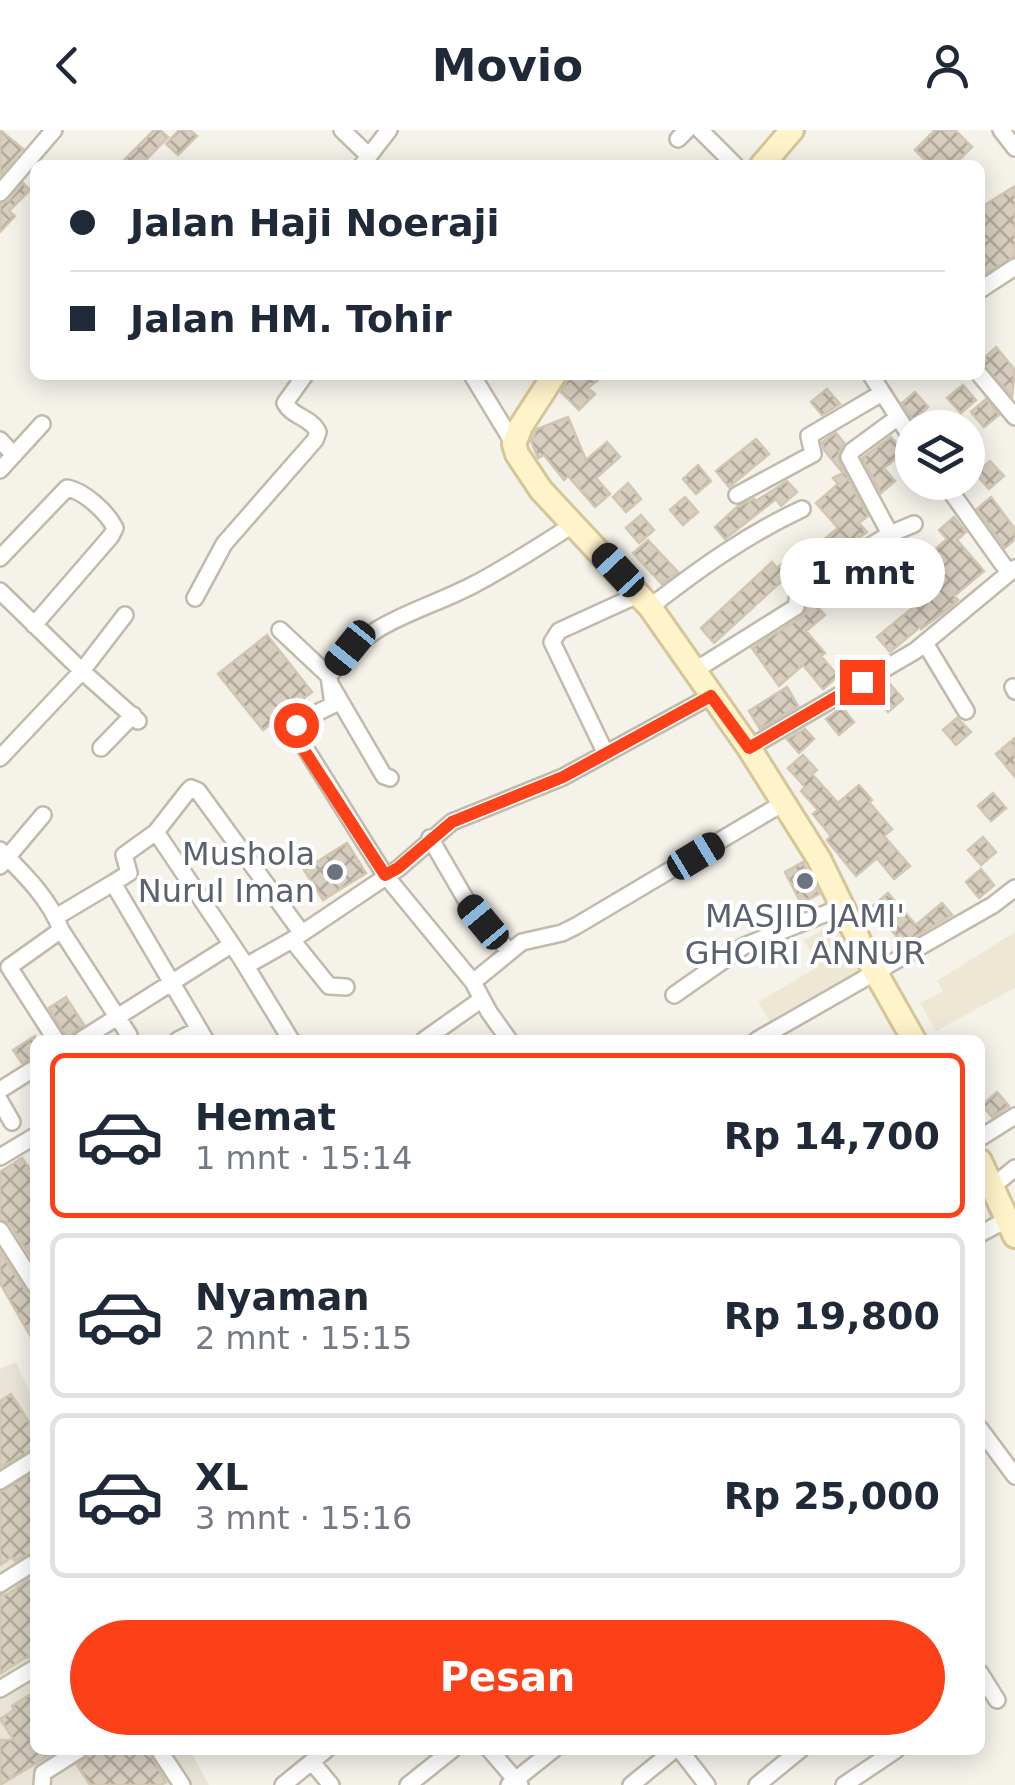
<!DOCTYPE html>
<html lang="id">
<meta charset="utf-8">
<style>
body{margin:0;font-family:"DejaVu Sans",sans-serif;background:#f6f6f7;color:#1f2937;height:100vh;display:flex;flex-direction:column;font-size:38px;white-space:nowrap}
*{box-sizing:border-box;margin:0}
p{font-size:32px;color:#747a83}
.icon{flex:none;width:55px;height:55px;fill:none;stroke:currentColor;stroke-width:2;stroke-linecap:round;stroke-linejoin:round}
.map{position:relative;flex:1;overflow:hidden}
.side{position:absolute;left:30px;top:905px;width:955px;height:720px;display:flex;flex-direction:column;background:#fff;border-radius:15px;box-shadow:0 5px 25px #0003}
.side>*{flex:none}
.top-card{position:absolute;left:30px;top:30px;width:955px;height:220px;border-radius:15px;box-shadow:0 5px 25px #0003;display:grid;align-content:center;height:220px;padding:0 40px;background:#fff}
.fabs{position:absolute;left:895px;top:280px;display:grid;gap:20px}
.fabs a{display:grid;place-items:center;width:90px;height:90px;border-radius:50%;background:#fff;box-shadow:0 5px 25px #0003;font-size:50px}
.end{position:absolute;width:45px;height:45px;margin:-22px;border:12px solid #fc4119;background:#fff;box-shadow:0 0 0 5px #fff}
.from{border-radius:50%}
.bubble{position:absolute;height:70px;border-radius:35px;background:#fff;box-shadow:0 5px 25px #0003;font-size:32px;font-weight:800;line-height:70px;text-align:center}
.car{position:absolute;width:30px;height:60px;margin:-30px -15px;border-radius:12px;box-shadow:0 0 8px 2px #0007;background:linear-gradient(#222 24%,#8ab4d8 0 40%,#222 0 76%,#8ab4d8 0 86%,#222 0)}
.top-card b{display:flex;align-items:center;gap:35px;height:95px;font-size:38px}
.top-card b+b{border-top:2px solid #e0e1e3}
.top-card i{width:25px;height:25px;background:#1f2937}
ul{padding:18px 0 0;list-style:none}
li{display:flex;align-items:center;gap:30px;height:165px;margin:0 20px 15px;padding:0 20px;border:5px solid #e0e1e3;border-radius:15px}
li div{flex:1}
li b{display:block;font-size:38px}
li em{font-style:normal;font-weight:800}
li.on{border-color:#fc4119}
li>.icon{width:90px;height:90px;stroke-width:1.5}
.button{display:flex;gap:20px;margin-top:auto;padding:20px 40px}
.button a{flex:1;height:115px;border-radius:60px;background:#fc4119;color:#fff;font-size:40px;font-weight:800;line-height:115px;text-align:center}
header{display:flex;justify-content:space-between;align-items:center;height:130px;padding:0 40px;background:#fff;font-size:45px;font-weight:800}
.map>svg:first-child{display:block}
.residential{fill:#e9e4d7}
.education{fill:#eee7d3}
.building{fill:url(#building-cross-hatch);stroke:#d2c6b2;stroke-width:2.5}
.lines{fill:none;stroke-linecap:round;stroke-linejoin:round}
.street-casing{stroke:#c1baac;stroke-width:20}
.secondary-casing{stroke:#d5c699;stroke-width:28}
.street{stroke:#fff;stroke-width:15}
.secondary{stroke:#fff3c9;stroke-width:22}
.route{stroke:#fc4119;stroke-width:12}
.worship-dot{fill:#6b7280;stroke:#fff;stroke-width:4}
.labels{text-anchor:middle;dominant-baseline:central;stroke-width:8;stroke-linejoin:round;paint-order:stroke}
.worship-label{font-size:32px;fill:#5b616d;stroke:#fff;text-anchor:end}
</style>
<header><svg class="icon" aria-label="back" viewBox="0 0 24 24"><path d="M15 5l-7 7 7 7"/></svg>Movio<svg class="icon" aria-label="person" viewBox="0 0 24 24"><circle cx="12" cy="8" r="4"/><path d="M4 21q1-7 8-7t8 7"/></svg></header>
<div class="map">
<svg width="1015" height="1655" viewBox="0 0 1015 1655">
<defs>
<pattern id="building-cross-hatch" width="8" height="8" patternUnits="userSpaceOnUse" patternTransform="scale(2.5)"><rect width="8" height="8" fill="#d7cebf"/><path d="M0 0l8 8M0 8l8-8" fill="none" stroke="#b0a99c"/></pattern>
</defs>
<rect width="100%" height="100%" fill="#f5f2ea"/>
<path class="residential" d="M16 1232 35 1274V1620H190L209 1655H0V1239Z"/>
<path class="education" d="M846 788 872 841 771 893 758 872 819 836 804 810Z
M1015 802V858L936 901 920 873 943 861 937 851Z"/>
<path class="building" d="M0 0 23 19 0 46Z
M154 0H160L168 7 141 35H119Z
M179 0H190L197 6 178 25 166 14Z
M935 0H955L972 17 954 35H930L915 20Z
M23 53 30 60 9 81 15 86 0 102V74L8 71Z
M1015 56V126L980 147V78Z
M996 217 1015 240 1012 266 980 232Z
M570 245H604L588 258 595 264 579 280 561 262Z
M963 255 976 270 961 283 947 268Z
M827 259 840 274 822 285 811 272Z
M915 262 928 277 913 290 902 273Z
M986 269 999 285 984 297 971 282Z
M568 287 586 330 607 312 620 327 596 348 610 364 595 377 568 346 564 350 544 325 538 328 531 311 537 299Z
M836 303 844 313 839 323V331L868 386 859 393 867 402 833 426 821 412 838 398 816 373 838 354 833 348 843 343 824 320 822 312Z
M891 307 904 322 884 338 895 351 881 363 862 328Z
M756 309 769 324 729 357 716 341Z
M990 331 1004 346 989 359 976 344Z
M698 335 711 351 696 364 683 349Z
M787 351 797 362 781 376 776 369 725 409 715 397 738 376 754 369 756 371Z
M628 353 641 369 626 382 613 367Z
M685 367 698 382 683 395 670 380Z
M991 367 1015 399V409L1005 418 977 379Z
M641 385 654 400 639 413 626 398Z
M954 387 966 402 957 410 984 441 954 466 958 470 949 478 921 499 920 497 890 522 877 507 937 458 918 435 947 409 939 400Z
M648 410 678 442 662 454 633 423Z
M901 413 914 428 899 441 886 426Z
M804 415 817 430 802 443 797 437 714 513 701 498 772 432 777 438Z
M868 430 880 443 847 474 834 458 851 441Z
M812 470 825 485 806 501 825 523 821 526 838 546 823 559 803 535 779 556 752 518 803 486Z
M267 505 312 562 263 600 218 544Z
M890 554 903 569 888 582 875 567Z
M787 557 798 576 760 599 749 581Z
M842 577 854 592 839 605 826 589Z
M957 588 971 602 956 615 943 600Z
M805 599 814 609 799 623 787 609Z
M1015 608V647L996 624Z
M803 625 817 640 812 644 838 673 859 655 872 670 869 672 892 699 884 706 910 736 894 749 877 728 856 746 827 710 831 706 813 684 818 680 801 661 805 657 788 638Z
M993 663 1006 678 991 691 978 676Z
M983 707 996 722 981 735 968 720Z
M347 713 366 743 323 770 304 740Z
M803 732 819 764 801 773 785 742Z
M981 739 994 755 979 768 966 752Z
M888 763 916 795 942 773 952 785 902 814 873 776Z
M66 867 84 895 67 909 49 878Z
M35 906V927L22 933 13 920Z
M997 962 1009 976 992 987 982 975Z
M22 1028 35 1046 34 1132 10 1094 0 1089V1042Z
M0 1121 26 1161 35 1166V1214L0 1153Z
M11 1264 35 1301V1318L0 1338V1271Z
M35 1342V1421L15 1431 12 1427 0 1435V1362Z
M35 1445V1527L25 1528 0 1544V1465L8 1464Z
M31 1564 35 1571V1620H58L0 1655V1610H14L0 1589 14 1580 12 1576Z
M90 1620H148L166 1652 161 1655H90L77 1635 88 1626Z"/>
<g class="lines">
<g class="street-casing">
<path id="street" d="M342 0 368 25
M700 0 735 35
M1001 0 1015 18
M678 9 687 0
M362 35 389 0
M0 63 54 0
M980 160 1015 137
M472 245 514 314
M871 245 912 309
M980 245 1015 287
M0 310 14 325
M0 340 42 294
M944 352 1009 443
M737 365 813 324 809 306 882 263
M890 404 914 394
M0 428 67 358C84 361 107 382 115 398L111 406 34 495
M0 461 82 541 138 591
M195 468 224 414 315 310 318 302C311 287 292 287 285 273L305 245
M650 477C699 439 746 405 802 379
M280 500 329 546
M925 513 966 581
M694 541 796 477 799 459 890 404 849 327 852 321 897 288
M332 557 384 646 390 648
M1013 557 1015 561
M101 618 133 585
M749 618 915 521 1015 438
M605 622 552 512 559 501 640 464
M0 628 82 541 125 485
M430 708 469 775 508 820
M0 720C23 743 50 769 61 800L129 905
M0 736 43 685
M113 753 129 743 124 725 156 702
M56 787 113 753 202 904
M292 810 329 856 346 857
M246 836 292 810 399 738 452 692 563 647 711 566
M473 852 522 812 562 803 576 796 785 672
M674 865 744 816 842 777
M56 910 9 837 61 800
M81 910 231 815
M178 910 196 901 204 907
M291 910 241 828 156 702 188 661 191 658 198 661 301 802
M424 910 482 869
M509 910 489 882 473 852 385 745 294 600 300 591 333 575 329 546C368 489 417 484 473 455 508 437 541 415 574 394
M757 910 993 775 1015 758
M0 960 35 938
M0 971 12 992
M980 1008 1015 986
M0 1027 35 1006
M992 1057 1015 1038
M0 1100 35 1155
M980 1104 1006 1090
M980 1299 1015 1346
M0 1351 35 1329
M0 1454 35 1432
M980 1543 997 1570
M0 1559 35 1538
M159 1620 182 1655
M490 1620 520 1655
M680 1620 707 1655
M312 1632 331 1655
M42 1655 43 1643 79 1620
M283 1655 326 1620
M408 1655 452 1620
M509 1655 553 1620
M631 1655 674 1620
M757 1655 800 1620
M844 1655 896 1620"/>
</g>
<g class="secondary-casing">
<path id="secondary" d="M762 35 792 0
M554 245 521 296 514 314 517 324 541 360 650 477 749 618 819 729 868 829 914 910
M980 1031 1015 1106"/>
</g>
<use href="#street" class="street"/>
<use href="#secondary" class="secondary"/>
</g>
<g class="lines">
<path class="route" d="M296 595 295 606 385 745 398 738 452 692 563 647 711 566 749 618 862 552"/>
</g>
<g class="worship-dot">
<circle cx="335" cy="742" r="10"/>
<circle cx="805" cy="751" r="10"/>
</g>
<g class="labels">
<g class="worship-label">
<text x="315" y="724">Mushola<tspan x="315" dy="37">Nurul Iman</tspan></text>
<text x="805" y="786" text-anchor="middle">MASJID JAMI'<tspan x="805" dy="37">GHOIRI ANNUR</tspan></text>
</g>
</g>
</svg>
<div class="fabs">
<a><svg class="icon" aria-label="layers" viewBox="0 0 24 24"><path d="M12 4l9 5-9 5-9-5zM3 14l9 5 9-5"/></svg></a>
</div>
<i class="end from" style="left:296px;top:595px"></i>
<i class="end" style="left:862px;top:552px"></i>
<div class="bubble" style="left:780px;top:408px;width:165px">1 mnt</div>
<i class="car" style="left:618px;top:440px;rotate:317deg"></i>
<i class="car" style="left:350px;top:518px;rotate:219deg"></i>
<i class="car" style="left:696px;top:726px;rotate:59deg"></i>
<i class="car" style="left:483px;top:792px;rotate:320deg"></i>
<div class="top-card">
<b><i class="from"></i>Jalan Haji Noeraji</b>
<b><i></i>Jalan HM. Tohir</b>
</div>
<section class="side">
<ul>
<li class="on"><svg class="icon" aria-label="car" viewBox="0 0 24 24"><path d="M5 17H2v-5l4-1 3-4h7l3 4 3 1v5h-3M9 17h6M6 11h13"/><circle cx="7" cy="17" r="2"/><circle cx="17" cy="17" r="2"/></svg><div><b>Hemat</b><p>1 mnt · 15:14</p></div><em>Rp 14,700</em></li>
<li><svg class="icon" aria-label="car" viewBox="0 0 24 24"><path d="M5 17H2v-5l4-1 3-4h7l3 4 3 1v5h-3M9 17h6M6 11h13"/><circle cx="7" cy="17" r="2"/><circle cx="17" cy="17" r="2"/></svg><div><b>Nyaman</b><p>2 mnt · 15:15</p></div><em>Rp 19,800</em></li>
<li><svg class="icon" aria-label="car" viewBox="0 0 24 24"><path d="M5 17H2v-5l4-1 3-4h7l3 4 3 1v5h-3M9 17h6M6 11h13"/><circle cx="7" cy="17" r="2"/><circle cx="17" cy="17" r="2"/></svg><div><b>XL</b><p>3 mnt · 15:16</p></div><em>Rp 25,000</em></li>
</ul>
<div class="button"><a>Pesan</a></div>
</section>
</div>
